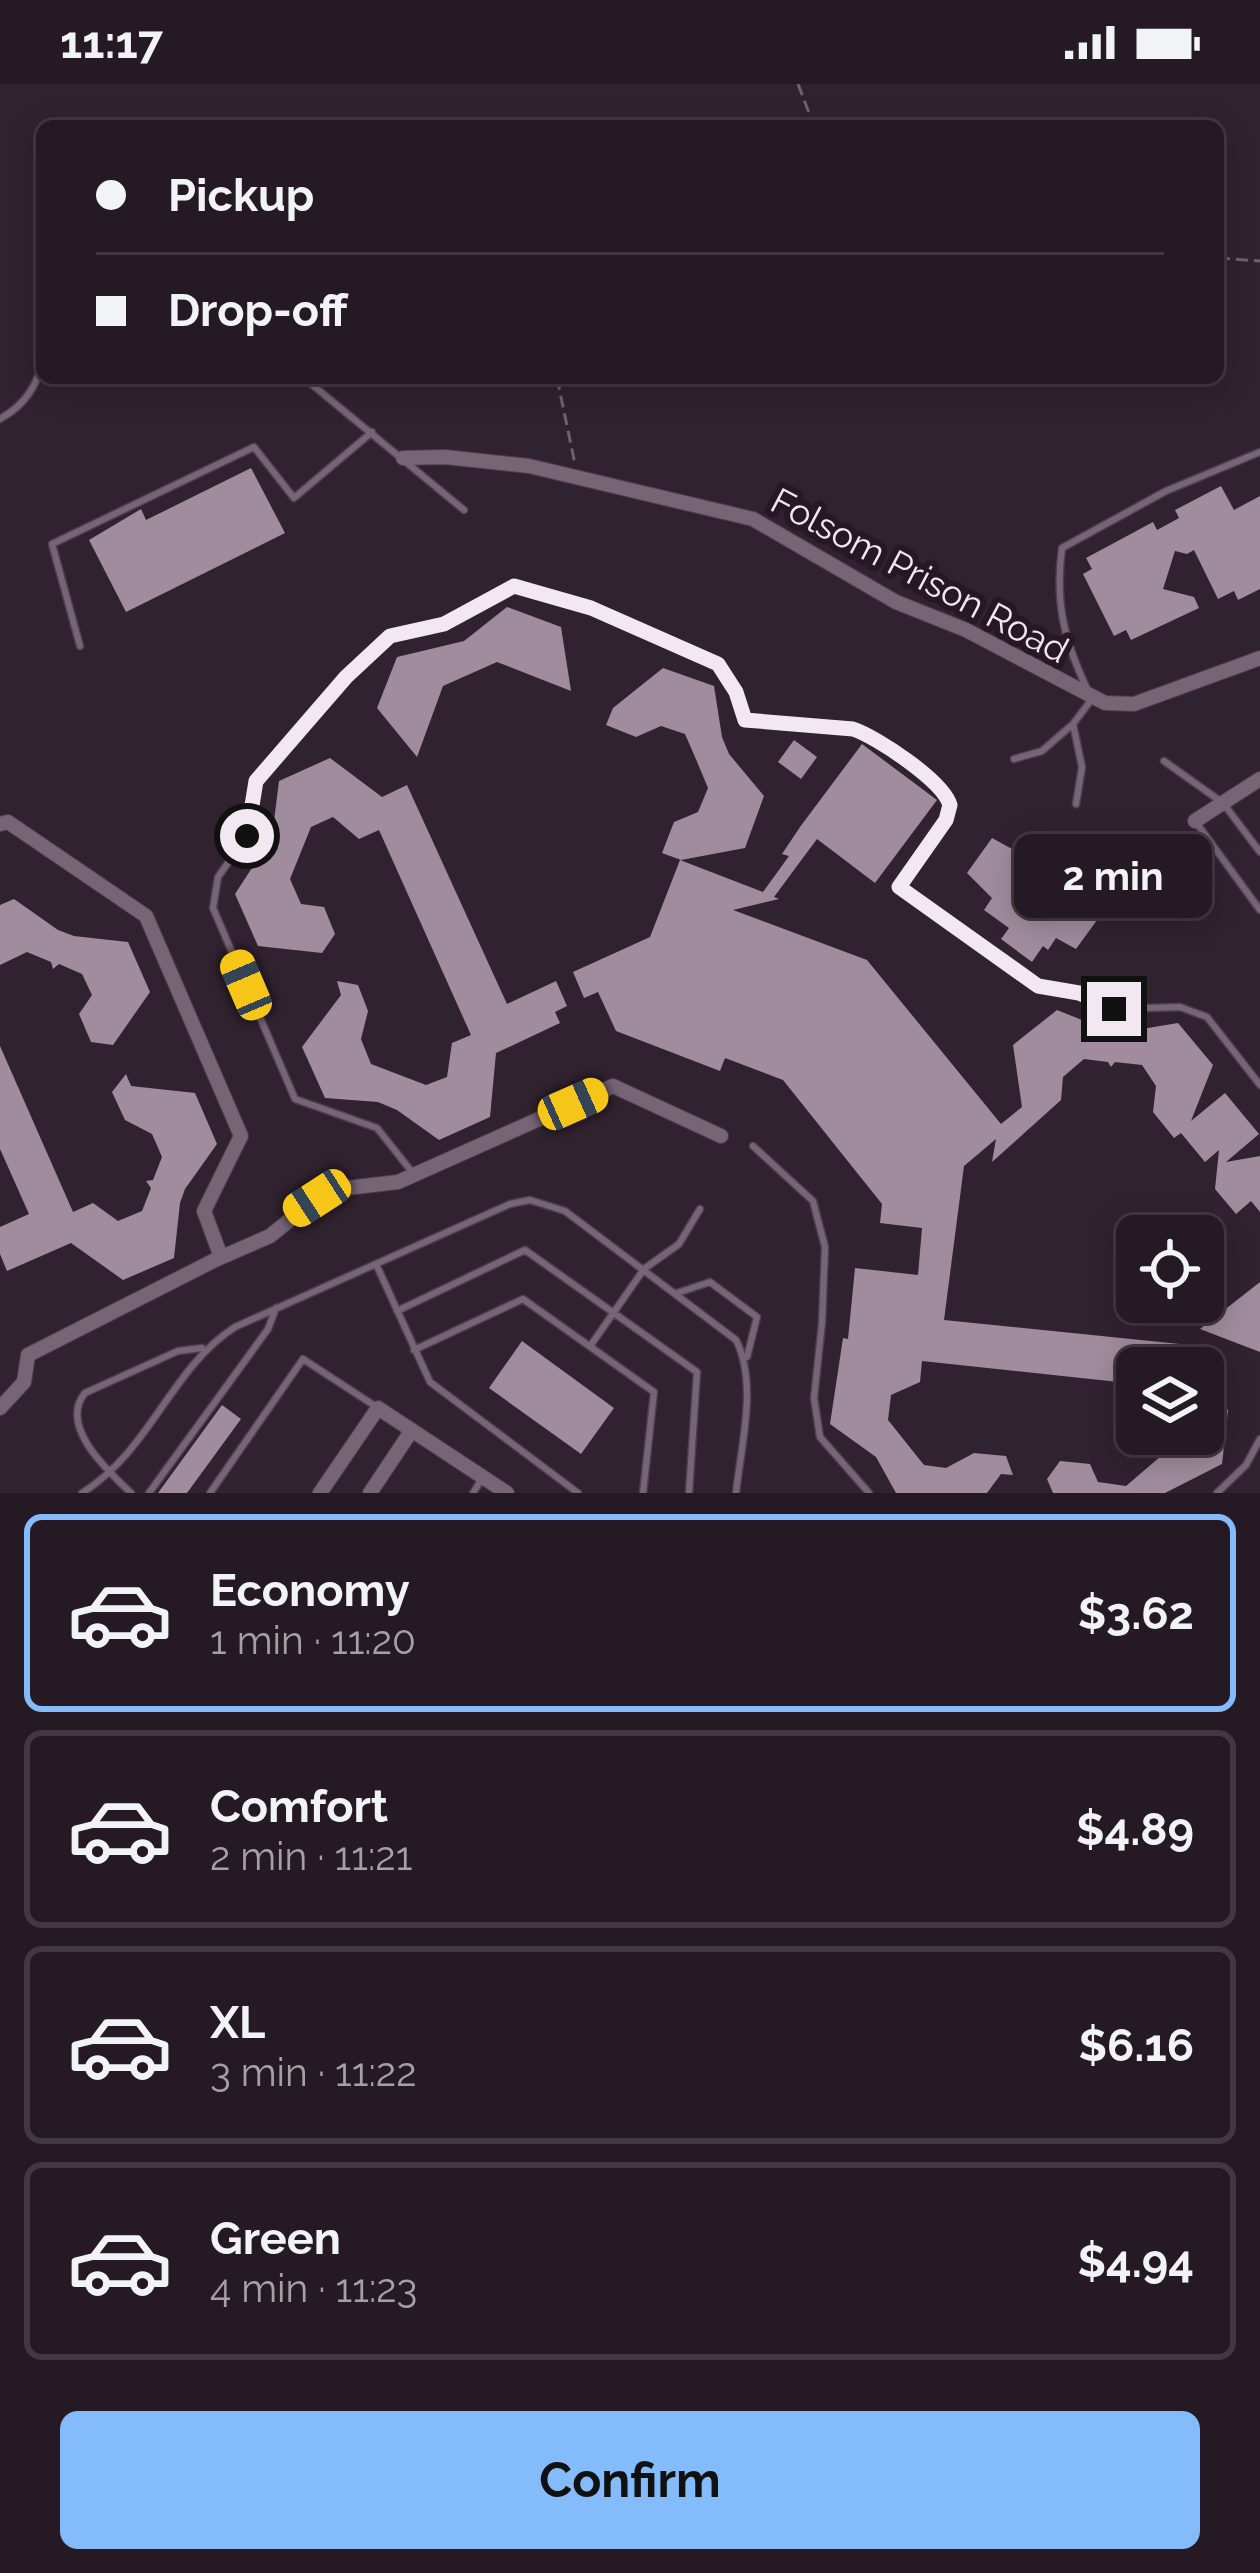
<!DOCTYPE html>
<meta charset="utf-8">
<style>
body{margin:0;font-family:Raleway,sans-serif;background:#312730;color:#f1f3f6;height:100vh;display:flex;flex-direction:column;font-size:45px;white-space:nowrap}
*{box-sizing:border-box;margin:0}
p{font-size:39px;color:#a3a1a6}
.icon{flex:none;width:66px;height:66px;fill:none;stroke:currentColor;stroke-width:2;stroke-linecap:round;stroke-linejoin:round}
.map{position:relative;height:1409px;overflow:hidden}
.details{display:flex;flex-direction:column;background:#251a23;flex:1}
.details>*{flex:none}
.guide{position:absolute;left:36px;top:36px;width:1188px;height:264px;border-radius:18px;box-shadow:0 6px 30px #0003,0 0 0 3px #423841;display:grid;align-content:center;height:264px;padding:0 60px;background:#251a23}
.tools{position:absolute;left:1116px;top:1131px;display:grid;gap:24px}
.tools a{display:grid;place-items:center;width:108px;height:108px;border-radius:18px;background:#251a23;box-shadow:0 6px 30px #0003,0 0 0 3px #423841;font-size:60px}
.end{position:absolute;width:54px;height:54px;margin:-27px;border:15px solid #f2e8f1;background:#111;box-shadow:0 0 0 6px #111}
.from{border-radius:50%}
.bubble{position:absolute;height:84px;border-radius:18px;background:#251a23;box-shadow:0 6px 30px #0003,0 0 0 3px #423841;font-size:39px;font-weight:700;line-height:84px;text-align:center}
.car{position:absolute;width:36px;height:72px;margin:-36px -18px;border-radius:15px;box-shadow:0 0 9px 3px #0007;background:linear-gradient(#f5c518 24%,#345 0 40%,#f5c518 0 76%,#345 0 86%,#f5c518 0)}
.guide b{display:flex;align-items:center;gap:42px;height:114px;font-size:45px}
.guide b+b{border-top:3px solid #423841}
.guide i{width:30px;height:30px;background:#f1f3f6}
ul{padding:21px 0 0;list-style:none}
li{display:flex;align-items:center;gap:36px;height:198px;margin:0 24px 18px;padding:0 36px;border:6px solid #423841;border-radius:18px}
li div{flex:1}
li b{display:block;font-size:45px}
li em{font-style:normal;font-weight:700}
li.current{border-color:#84bcfb}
li>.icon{width:108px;height:108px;stroke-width:1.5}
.primary-button{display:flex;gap:24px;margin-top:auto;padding:24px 60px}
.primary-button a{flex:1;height:138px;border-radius:18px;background:#84bcfb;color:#111;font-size:48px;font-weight:700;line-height:138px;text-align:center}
.status{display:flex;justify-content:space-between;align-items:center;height:84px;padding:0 60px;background:#251a23;direction:ltr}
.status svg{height:33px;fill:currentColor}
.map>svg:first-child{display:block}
.building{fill:#a08c9d}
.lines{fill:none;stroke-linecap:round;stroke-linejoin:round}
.service-casing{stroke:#4d404b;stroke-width:9}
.minor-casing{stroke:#4d404b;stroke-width:16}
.path{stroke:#6f616d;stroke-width:3;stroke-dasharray:12 6;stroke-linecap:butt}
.service{stroke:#776575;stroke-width:6}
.minor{stroke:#776575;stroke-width:14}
.route{stroke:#f2e8f1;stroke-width:15}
.labels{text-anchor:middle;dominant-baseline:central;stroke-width:12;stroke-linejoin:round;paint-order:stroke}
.street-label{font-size:36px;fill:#f2e8f1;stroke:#271826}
</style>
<div class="status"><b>11:17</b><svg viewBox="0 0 49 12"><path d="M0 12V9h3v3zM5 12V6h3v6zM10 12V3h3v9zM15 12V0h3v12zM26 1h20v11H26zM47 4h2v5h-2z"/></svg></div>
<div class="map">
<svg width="1260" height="1409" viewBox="0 0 1260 1409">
<rect width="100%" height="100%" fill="#31222f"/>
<path class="building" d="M251 384 285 449 126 528 89 456 141 425 146 436Z
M1221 402 1234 426 1260 412V505L1238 516 1234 507 1218 515 1194 466 1187 470 1175 467 1163 505 1194 513 1199 524 1131 556 1126 546 1114 552 1083 490 1092 485 1086 474 1153 438 1157 446 1179 434 1175 426Z
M507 523 561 543 571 607 497 578 443 602 417 673 377 624 397 573 464 557Z
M663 584 714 602 722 653 729 670 764 712 745 764 681 776 662 769 674 738 698 728 708 704 695 673 685 650 661 642 636 653 606 641 613 624Z
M794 656 817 673 801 695 778 678Z
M862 660 937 716 875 799 817 755 774 813 779 815 733 826 867 876 1001 1040 1022 1023 1013 961 1057 926 1107 946 1124 948 1178 939 1213 981 1191 1037 1225 1009 1259 1050 1226 1078 1260 1072V1128L1251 1117 1236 1130 1215 1105 1219 1066 1205 1078 1181 1049 1174 1054 1153 1028 1156 1002 1142 981 1115 978 1111 983 1108 978 1084 975 1063 993 1061 1016 992 1078 996 1055 964 1082 944 1236 1180 1260 1178 1284H1137V1300L922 1277 920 1298 891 1311 888 1336 924 1381 946 1384 974 1369 1006 1372 1013 1391 1001 1390 987 1409H896L876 1373 830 1340 843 1254 848 1255 855 1184 918 1191 922 1144 880 1139 882 1120 783 996 725 974 720 987 616 947 598 908 584 914 573 888 650 853 680 776 763 808 789 772 782 770 800 743Z
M330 674 382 713 407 701 507 920 556 897 567 922 555 928 560 939 496 969 490 1033 439 1056 397 1026 378 1018 325 1014 302 963 341 911 337 897 358 901 368 927 361 955 371 980 426 1001 447 993 452 959 471 951 379 746 359 755 333 733 311 743 290 795 301 820 324 823 335 850 322 869 258 862 235 810 272 753 279 697Z
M992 754 1047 784 1100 832 1076 865 1056 854 1048 866 1043 862 1032 878 1001 855 1009 844 984 826 992 814 967 789Z
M14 815 58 846 74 852 128 858 150 908 113 961 91 958 79 930 92 911 82 890 59 880 53 885 51 878 27 868 0 881V821Z
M0 962 73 1128 93 1119 118 1137 142 1127 151 1104 146 1097 153 1096 162 1073 152 1050 125 1036 112 1008 126 990 131 1002 195 1009 217 1060 185 1105 180 1119 174 1174 123 1196 71 1159 7 1187 0 1170V1143L29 1130 0 1065Z
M1260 1198V1268L1200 1245Z
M522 1257 614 1324 581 1370 489 1304Z
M1203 1308 1228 1326 1222 1380 1165 1409H1053L1047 1395 1060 1377 1090 1380 1098 1398 1126 1402 1168 1366 1170 1350H1203Z
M222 1321 241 1335 187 1409H158Z"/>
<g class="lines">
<g class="service-casing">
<path id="service" d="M304 294 464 426
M0 335C23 322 38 303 42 276
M80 562 52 460 254 363 294 414 372 348
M1073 640 1092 615C1066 563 1054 522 1062 464L1166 407 1260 368
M1014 675 1042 667 1073 640 1082 683 1076 720
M1164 677 1223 719 1260 768
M1195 737 1260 826
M753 1062 813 1117 825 1163 822 1239 814 1314 820 1353 869 1409
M412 1088 377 1044 295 1015 213 824 218 793 247 752 256 697 346 593 390 552 444 540 514 502 591 524 718 580 736 608 745 636 853 645C877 653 943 698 950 721L946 736 899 803 1038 902 1079 909 1114 925 1180 923 1207 933 1260 1001
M376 1180 430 1298 578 1409
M677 1209 710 1198 757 1233 747 1273
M397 1227 525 1166 697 1288 689 1409
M591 1261 644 1185 679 1160 700 1125
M414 1266 523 1215 654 1308 643 1409
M82 1409C152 1365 170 1285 235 1243L510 1120 530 1116 565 1127 736 1256C758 1300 741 1361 736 1409
M131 1409C108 1387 58 1342 85 1309L178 1267 202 1264
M149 1409 268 1245 276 1224
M210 1409 303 1275 375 1322
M473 1409 481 1396
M1217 1409 1246 1381 1260 1355"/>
</g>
<g class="minor-casing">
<path id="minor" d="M403 374 445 373 529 382 753 435 896 518 966 546 1105 619 1134 620 1260 574
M1195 737 1260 695
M0 740 8 738 146 832 241 1052 204 1127 221 1173 28 1271 24 1298 0 1324
M215 1176 270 1152 317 1114 347 1104 398 1098 613 1002 721 1052
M320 1409 378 1324 507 1409
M370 1409 412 1346"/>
</g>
<path class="path" d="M798 0 814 42
M1218 174 1260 177
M557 294 575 380"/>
<use href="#service" class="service"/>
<use href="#minor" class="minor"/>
</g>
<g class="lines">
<path class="route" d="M247 752 256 697 346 593 390 552 444 540 514 502 591 524 718 580 736 608 745 636 853 645C877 653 943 697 950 721L946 736 899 803 1038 902 1079 909 1114 925"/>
</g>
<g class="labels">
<g class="street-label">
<text transform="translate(920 491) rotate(28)">Folsom Prison Road</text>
</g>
</g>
</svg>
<div class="tools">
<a><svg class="icon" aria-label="locate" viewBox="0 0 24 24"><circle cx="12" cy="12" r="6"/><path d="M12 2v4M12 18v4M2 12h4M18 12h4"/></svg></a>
<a><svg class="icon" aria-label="layers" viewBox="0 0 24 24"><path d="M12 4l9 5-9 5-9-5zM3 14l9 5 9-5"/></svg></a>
</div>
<i class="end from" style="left:247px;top:752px"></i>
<i class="end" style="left:1114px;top:925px"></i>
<div class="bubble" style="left:1014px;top:750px;width:198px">2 min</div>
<i class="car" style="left:246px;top:901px;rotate:337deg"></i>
<i class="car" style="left:573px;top:1020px;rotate:66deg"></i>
<i class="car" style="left:317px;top:1114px;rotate:237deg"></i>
<div class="guide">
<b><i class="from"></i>Pickup</b>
<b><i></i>Drop-off</b>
</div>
</div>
<section class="details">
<ul>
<li class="current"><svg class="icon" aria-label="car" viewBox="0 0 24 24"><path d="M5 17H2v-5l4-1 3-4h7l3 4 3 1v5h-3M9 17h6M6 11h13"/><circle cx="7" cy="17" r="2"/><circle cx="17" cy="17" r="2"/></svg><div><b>Economy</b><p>1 min · 11:20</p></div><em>$3.62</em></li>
<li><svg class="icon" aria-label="car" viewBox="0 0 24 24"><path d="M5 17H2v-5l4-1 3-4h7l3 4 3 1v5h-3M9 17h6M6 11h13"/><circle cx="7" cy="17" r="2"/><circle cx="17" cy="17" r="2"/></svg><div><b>Comfort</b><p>2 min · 11:21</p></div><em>$4.89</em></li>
<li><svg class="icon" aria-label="car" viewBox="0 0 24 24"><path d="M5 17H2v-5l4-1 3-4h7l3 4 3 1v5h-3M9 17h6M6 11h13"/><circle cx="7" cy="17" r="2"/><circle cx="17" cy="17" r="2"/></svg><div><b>XL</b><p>3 min · 11:22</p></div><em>$6.16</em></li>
<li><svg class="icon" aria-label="car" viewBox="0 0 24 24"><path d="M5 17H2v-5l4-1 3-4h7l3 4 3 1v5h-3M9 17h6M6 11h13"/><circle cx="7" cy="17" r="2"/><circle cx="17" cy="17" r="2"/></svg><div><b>Green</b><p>4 min · 11:23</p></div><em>$4.94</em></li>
</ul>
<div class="primary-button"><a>Confirm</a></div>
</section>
